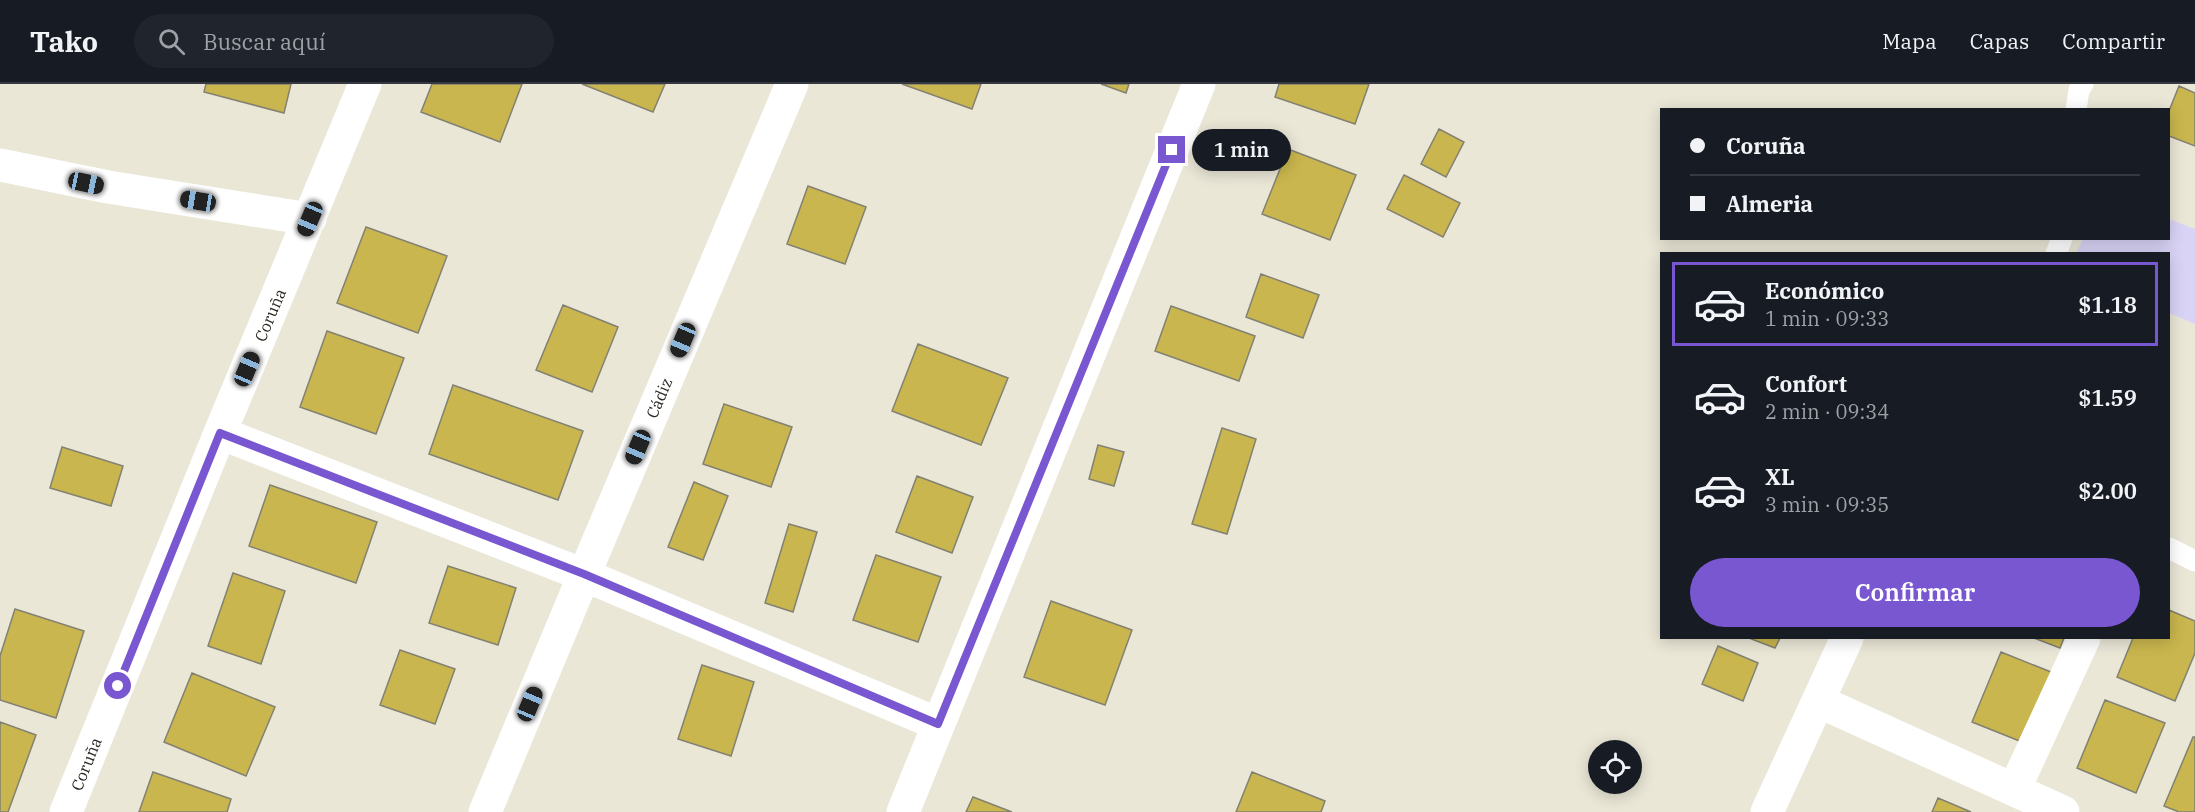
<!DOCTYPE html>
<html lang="es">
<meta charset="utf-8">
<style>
body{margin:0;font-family:"IBM Plex Serif",serif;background:#20242c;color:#f1f3f6;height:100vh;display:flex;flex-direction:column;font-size:22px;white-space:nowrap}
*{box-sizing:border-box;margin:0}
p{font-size:20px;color:#9ea1a6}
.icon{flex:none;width:33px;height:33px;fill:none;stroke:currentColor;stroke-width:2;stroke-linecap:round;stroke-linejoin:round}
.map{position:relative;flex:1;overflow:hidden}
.side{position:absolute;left:1660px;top:168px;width:510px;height:387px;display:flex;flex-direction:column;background:#171b24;border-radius:0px;box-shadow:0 3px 15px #0003}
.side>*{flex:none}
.guide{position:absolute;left:1660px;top:24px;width:510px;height:132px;border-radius:0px;box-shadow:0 3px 15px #0003;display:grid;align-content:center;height:132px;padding:0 30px;background:#171b24}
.fabs{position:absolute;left:1588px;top:656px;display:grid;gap:12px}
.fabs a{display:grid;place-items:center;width:54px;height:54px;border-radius:50%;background:#171b24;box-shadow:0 3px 15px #0003;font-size:30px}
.end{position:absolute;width:27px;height:27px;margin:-14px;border:8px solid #7957d1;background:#fff;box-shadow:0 0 0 3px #fff}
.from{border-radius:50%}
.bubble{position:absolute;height:42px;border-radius:21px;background:#171b24;box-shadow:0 3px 15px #0003;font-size:20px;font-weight:600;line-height:42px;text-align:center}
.car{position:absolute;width:18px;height:36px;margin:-18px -9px;border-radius:8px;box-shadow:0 0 4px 2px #0007;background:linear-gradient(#222 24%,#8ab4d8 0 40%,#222 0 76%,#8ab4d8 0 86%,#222 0)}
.guide b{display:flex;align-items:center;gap:21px;height:57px;font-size:22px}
.guide b+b{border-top:2px solid #363941}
.guide i{width:15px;height:15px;background:#f1f3f6}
ul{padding:10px 0 0;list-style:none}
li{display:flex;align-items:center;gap:18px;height:84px;margin:0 12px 9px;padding:0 18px;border:3px solid transparent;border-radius:0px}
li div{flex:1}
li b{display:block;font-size:22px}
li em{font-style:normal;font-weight:600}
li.current{border-color:#7957d1}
li>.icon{width:54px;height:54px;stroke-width:1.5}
.cta{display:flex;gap:12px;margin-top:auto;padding:12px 30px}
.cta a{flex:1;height:69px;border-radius:36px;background:#7957d1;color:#fff;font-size:24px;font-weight:600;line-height:69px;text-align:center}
header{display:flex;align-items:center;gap:36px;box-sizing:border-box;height:84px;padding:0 30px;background:#171b24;border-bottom:2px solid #363941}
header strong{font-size:28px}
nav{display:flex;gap:33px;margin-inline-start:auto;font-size:21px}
.search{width:420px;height:54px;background:#20242c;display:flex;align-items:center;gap:15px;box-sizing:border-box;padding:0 21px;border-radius:33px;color:#9ea1a6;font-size:22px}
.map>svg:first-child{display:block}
.green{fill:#d9d4f6}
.building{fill:#c9b64e;stroke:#838172;stroke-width:1.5}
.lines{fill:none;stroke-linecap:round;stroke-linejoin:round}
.service{stroke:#fff;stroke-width:21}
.minor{stroke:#fff;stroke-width:33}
.route{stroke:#7957d1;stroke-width:8}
.labels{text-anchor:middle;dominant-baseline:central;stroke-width:5;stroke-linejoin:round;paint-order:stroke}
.street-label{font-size:16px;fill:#2a2923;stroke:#fff}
</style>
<header>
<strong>Tako</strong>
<div class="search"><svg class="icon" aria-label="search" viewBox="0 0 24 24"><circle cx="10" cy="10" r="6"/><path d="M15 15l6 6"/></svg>Buscar aquí</div>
<nav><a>Mapa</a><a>Capas</a><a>Compartir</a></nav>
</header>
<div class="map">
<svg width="2195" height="728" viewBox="0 0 2195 728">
<rect width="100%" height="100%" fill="#eae7d7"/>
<path class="green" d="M2169 135 2195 145V240L2169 229V170L2076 169 2083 155 2169 154Z"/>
<path class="building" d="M206 0H291L284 29 204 8Z
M432 0H522L500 58 421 28Z
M582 0H665L653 28Z
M902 0H981L972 25Z
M1101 0H1129L1126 9Z
M1279 0H1369L1355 40 1275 13Z
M2179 2 2195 9V62L2169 52V27Z
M1439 45 1464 58 1446 93 1421 80Z
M1288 65 1356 91 1330 156 1262 130Z
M1404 91 1460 119 1443 153 1387 125Z
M808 102 866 123 845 180 787 160Z
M366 143 447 172 418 249 337 219Z
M1261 190 1319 211 1303 254 1246 233Z
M563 221 618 243 592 308 536 286Z
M1171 222 1255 252 1239 297 1155 267Z
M327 247 404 274 376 350 300 323Z
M918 260 1008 294 981 361 892 327Z
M453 301 583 347 558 416 429 370Z
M724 320 792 343 771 403 703 380Z
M1222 344 1256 355 1227 450 1192 440Z
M1098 361 1124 368 1114 402 1089 395Z
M62 363 123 382 111 422 50 404Z
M917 392 973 413 952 469 896 448Z
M694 398 728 412 703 476 668 463Z
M270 401 377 438 356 499 249 462Z
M789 440 817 448 793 528 765 519Z
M876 471 941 493 918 558 853 536Z
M448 482 516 504 498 561 429 539Z
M233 489 285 507 261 580 208 562Z
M1051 517 1132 546 1105 621 1024 593Z
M15 525 84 547 56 634 0 616V572Z
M2169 526 2195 537V569L2175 617 2117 593 2133 554H2169Z
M1749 554H1780L1775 564Z
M2034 554H2064L2060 564Z
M1718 562 1758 579 1743 617 1702 600Z
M400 566 455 585 435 640 380 621Z
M2001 568 2061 592 2032 662 1972 638Z
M702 581 754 598 731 672 678 655Z
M192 589 275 623 246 692 164 658Z
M2105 616 2165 639 2136 709 2077 684Z
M0 638 36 651 8 728H0Z
M2193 653H2195V728H2179L2164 722Z
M153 688 231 715 227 728H139Z
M1252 688 1325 717 1321 728H1236Z
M973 713 1012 728H966Z
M1938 714 1971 728H1932Z"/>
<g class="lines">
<path class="service" d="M2076 26 2079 6 2083 0
M2056 170 2062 154
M2169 464 2195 477"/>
<path class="minor" d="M0 81 108 103 310 135
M220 349 584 491 938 640
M1818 617 2063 728
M2014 706 2084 554
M66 728 220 349 365 0
M485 728 584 491 792 0
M903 728 1199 0
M1767 728 1847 554"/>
</g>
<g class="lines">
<path class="route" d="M118 602 220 349 584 490 938 640 1172 66"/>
</g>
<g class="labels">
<g class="street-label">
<text transform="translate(270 231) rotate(-67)">Coruña</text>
<text transform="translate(659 314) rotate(-67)">Cádiz</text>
<text transform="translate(86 680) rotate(-68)">Coruña</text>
</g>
</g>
</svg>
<div class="fabs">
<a><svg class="icon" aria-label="locate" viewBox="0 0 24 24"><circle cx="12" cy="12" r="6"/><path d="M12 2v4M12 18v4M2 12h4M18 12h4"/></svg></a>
</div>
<i class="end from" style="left:118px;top:602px"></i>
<i class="end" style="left:1172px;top:66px"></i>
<div class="bubble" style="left:1192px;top:45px;width:99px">1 min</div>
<i class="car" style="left:86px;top:99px;rotate:102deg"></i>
<i class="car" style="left:198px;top:117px;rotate:279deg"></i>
<i class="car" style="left:310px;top:135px;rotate:203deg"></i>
<i class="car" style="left:683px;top:256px;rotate:203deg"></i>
<i class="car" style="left:247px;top:285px;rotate:23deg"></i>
<i class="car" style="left:638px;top:363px;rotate:203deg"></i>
<i class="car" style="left:530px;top:620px;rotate:23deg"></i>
<div class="guide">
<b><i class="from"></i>Coruña</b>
<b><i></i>Almeria</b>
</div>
<section class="side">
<ul>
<li class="current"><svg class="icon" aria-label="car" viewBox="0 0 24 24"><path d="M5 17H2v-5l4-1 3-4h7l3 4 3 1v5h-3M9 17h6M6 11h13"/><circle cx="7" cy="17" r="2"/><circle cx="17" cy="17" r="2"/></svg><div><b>Económico</b><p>1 min · 09:33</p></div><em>$1.18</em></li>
<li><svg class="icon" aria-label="car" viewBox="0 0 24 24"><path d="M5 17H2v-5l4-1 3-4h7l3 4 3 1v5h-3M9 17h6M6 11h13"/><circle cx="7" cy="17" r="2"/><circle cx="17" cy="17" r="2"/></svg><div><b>Confort</b><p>2 min · 09:34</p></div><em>$1.59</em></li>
<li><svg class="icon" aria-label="car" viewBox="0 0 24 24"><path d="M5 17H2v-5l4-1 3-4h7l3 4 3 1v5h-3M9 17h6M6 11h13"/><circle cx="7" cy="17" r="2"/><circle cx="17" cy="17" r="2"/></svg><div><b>XL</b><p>3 min · 09:35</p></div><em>$2.00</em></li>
</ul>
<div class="cta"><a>Confirmar</a></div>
</section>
</div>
